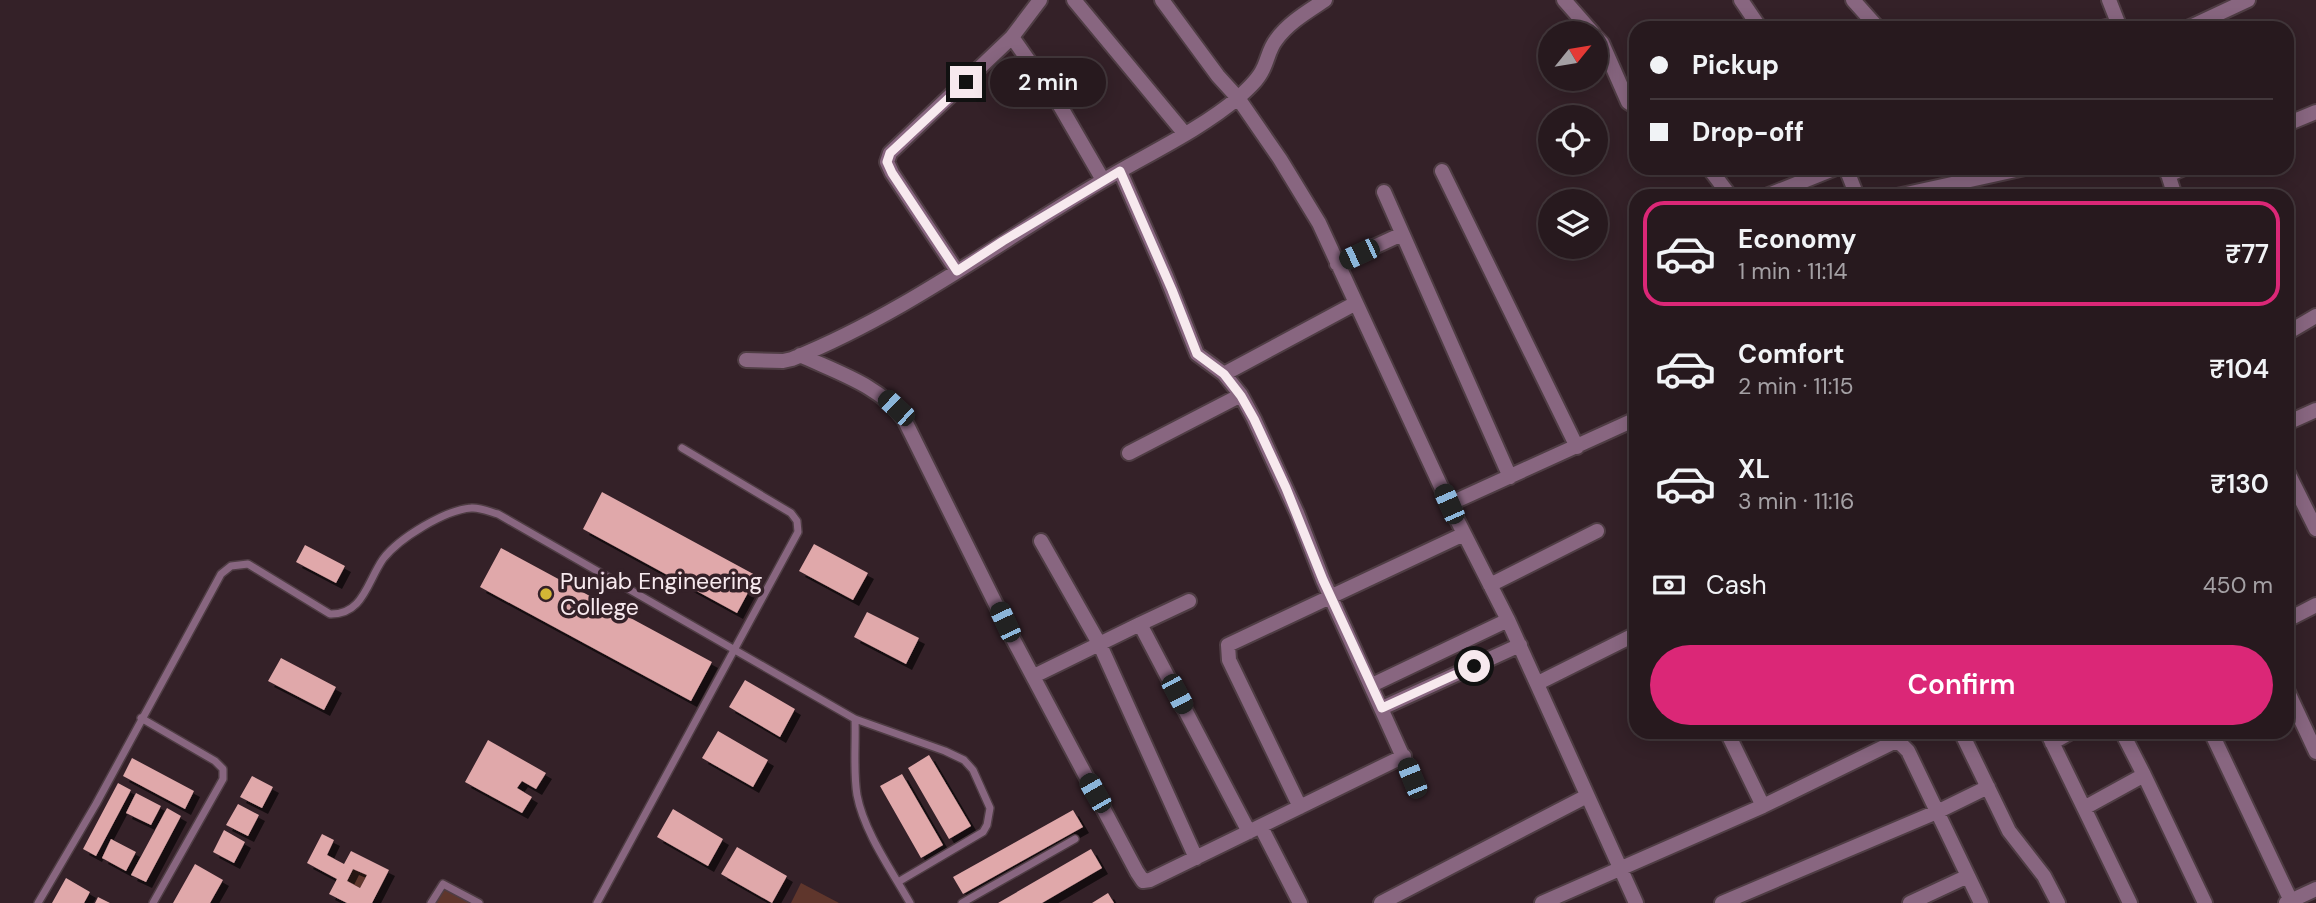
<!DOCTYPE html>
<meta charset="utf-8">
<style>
body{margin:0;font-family:"DM Sans",sans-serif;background:#33262b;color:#f1f3f6;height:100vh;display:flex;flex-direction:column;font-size:26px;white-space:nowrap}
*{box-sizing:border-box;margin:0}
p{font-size:23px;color:#a4a0a4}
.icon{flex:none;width:38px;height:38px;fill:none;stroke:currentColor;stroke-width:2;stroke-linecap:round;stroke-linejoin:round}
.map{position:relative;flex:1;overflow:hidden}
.sheet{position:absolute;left:1629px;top:189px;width:665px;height:550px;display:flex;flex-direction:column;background:#27191e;border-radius:21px;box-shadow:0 4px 18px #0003,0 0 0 2px #43383c}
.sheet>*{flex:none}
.guide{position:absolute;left:1629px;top:21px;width:665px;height:154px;border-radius:21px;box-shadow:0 4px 18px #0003,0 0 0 2px #43383c;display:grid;align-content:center;height:154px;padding:0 21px;background:#27191e}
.needle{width:46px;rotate:60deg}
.controls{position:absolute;left:1538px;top:21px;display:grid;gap:14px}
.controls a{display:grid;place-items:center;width:70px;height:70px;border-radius:50%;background:#27191e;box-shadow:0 4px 18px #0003,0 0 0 2px #43383c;font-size:35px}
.end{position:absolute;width:32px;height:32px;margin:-16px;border:9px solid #f7e9ee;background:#111;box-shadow:0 0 0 4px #111}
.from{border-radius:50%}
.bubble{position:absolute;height:49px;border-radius:24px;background:#27191e;box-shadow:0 4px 18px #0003,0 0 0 2px #43383c;font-size:23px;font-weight:600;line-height:49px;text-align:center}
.car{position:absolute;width:21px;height:42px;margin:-21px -10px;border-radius:9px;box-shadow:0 0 5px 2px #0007;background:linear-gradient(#222 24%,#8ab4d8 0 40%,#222 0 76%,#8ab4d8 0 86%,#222 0)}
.guide b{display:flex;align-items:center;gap:24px;height:66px;font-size:26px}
.guide b+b{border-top:2px solid #43383c}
.guide i{width:18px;height:18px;background:#f1f3f6}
ul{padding:12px 0 0;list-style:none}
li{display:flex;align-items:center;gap:21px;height:105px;margin:0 14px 10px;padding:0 7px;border:4px solid transparent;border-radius:21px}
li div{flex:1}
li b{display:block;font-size:26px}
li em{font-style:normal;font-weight:600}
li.current{border-color:#db2777}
li>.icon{width:63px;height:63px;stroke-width:1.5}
.pay{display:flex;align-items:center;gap:18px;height:77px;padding:0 21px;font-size:26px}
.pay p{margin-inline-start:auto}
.primary-button{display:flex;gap:14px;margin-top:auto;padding:14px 21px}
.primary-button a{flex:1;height:80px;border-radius:42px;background:#db2777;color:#fff;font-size:28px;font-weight:600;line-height:80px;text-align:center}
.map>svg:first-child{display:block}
.green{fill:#5f362c}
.building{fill:#e0a8aa;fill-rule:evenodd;filter:url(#shadow)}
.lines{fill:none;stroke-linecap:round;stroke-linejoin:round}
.lane-casing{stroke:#4f3d44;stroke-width:10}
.street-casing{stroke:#4f3d44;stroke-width:18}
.lane{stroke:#886680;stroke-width:7}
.street{stroke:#886680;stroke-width:14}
.route{stroke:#f7e9ee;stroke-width:9}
.poi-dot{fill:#d3b635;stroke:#342128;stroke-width:2.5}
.labels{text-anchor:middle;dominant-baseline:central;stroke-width:7;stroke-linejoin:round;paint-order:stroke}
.poi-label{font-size:23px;fill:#f7e9ee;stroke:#342128;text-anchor:start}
</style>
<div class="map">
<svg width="2316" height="903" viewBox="0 0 2316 903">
<defs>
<filter id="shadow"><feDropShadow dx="6" dy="6" stdDeviation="0" flood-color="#0009"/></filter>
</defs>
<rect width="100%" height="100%" fill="#342128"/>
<path class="green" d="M353 869 367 875 360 888 347 881Z
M801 883 839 903H791Z
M443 886 475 903H433Z"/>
<path class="building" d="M602 492 757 576 737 613 583 529Z
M814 544 868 573 853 600 799 571Z
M305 545 345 566 336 583 296 562Z
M501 548 712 662 691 701 480 587Z
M867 612 919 638 906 664 854 637Z
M281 658 336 687 324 710 268 681Z
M745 680 795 709 780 737 729 707Z
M718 731 768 760 753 787 702 758Z
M488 740 546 773 536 789 522 781 517 788 532 797 522 813 465 782Z
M929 755 971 826 949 839 908 768Z
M132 758 194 791 185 809 123 776Z
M902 774 943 845 921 858 880 786Z
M252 776 273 787 262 808 240 797Z
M118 783 131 790 96 856 83 849Z
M136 793 161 806 151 825 126 813Z
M238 804 259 815 248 836 226 825Z
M167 808 181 816 146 882 131 875Z
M673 809 723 839 708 866 657 837Z
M1073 810 1083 827 963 894 953 877Z
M224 830 245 842 234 863 213 852Z
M322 834 334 840 327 855 344 864 351 851 389 870 372 903H347L329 894 337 879 307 863ZM353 869 367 875 360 888 347 881Z
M111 839 136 852 126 871 102 858Z
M737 847 787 876 772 903 721 874Z
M1091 849 1102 868 1042 903H998Z
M195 864 223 880 210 903H173Z
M66 878 90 892 84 903H52Z
M1108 893 1114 903H1092Z
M98 897 110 903H95Z"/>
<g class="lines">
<g class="lane-casing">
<path id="lane" d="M141 718 215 761 223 769V779L153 903
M855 719C856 744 853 771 857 795 864 832 892 871 910 903
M38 903 96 804 221 574 231 566 248 564 330 614C363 615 367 582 383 559 399 538 445 510 471 508 480 507 490 512 498 514L855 719 945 751 964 760 973 770 990 808 987 825 983 832 898 882
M431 903 443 884 479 903
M597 903 798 532 797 521 791 513 682 448
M962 903 1075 839"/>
</g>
<g class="street-casing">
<path id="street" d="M1074 0 1185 134
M1162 0 1218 76 1238 98 1280 159 1319 223 1449 504 1508 620 1636 903
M1564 0 1593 33
M1741 0 1760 28
M1853 0 1878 28
M2109 0 2120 28
M2102 28 2119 24
M2188 28 2248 0
M1012 37 1059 104 1103 180
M1596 37 1602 43 1628 102 1636 107
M2287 124 2316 112
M1709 168 1730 196
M1846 168 1857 196
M2166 168 2175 196
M1120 171 1166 276 1197 354 1224 374 1241 395 1254 419 1297 513 1323 580 1412 777
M1442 171 1577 447
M2168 175 2184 168
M1384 192 1510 477
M1766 196 1836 168
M1897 196 2025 168
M1337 264 1402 234
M957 271 892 173 887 162 890 153 1012 37 1040 0
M2287 333 2316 316
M800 355C836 372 881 386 904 419L1013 639 1137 872 1143 881 1150 880 1404 756
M746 360 783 361 792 359C904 314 1001 240 1104 180 1148 154 1200 130 1239 97 1248 89 1258 80 1263 69 1268 59 1269 49 1276 40 1288 23 1307 12 1325 0
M1224 374 1356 303
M2287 423 2316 410
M1129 453 1241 395
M2287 471 2316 529
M1449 504 1636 419
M1041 541 1100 645 1196 858
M1490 585 1597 531
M2287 620 2316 605
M1140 624 1189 601
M1034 676 1140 624 1249 832
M1538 683 1636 634
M1372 685 1508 620
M2287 690 2316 752
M1382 708 1520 645
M1727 732 1763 806
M1961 732 2009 831 2044 876 2058 903
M2047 732 2084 808
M2122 732 2144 775
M2211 732 2292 903
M2052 743 2071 732
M1300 807 1229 660 1228 645 1464 534
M1261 827 1300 903
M1381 903 1587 796
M1542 903 1763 806 1894 742 1901 744 1908 751 1981 903
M1722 903 1939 811 1988 787
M1910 903 1968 876
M2130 903 2084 808 2144 775 2205 903
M2286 903 2316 889"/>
</g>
<use href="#lane" class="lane"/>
<use href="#street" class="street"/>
</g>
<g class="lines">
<path class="route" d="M966 82 890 153 887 162 892 173 957 271 1003 241 1120 171 1172 290 1197 354 1224 374 1241 396 1254 419 1286 488 1323 580 1382 708 1474 666"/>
</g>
<circle class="poi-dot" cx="546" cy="594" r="7"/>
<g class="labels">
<g class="poi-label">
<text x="560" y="581">Punjab Engineering<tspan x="560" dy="26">College</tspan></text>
</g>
</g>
</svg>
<div class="controls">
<a><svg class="needle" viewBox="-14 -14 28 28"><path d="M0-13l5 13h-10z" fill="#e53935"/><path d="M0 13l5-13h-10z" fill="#a4a0a4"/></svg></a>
<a><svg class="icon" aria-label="locate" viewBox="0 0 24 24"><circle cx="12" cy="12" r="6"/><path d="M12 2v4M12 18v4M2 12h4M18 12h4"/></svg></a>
<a><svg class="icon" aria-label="layers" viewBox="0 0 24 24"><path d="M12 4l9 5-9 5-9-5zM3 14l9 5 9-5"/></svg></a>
</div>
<i class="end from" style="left:1474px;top:666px"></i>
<i class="end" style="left:966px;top:82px"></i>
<div class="bubble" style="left:990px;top:58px;width:116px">2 min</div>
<i class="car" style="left:1359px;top:254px;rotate:245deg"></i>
<i class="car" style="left:896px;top:408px;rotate:313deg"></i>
<i class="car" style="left:1449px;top:504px;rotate:336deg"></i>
<i class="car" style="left:1005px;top:622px;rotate:335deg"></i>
<i class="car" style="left:1177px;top:694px;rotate:152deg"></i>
<i class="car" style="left:1412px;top:778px;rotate:338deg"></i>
<i class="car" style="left:1095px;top:793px;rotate:330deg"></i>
<div class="guide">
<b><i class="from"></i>Pickup</b>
<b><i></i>Drop-off</b>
</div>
<section class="sheet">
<ul>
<li class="current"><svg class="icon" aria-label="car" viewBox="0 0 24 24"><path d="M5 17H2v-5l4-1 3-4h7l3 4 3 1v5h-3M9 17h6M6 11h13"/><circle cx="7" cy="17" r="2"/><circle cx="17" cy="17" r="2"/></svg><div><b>Economy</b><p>1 min · 11:14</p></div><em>₹77</em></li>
<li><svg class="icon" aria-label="car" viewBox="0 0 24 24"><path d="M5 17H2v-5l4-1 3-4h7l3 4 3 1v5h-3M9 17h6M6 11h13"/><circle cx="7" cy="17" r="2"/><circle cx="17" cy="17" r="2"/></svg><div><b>Comfort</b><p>2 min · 11:15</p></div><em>₹104</em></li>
<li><svg class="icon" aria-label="car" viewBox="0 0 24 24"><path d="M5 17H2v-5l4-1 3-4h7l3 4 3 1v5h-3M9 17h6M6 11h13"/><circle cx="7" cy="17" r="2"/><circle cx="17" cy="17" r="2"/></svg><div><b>XL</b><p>3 min · 11:16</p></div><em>₹130</em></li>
</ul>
<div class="pay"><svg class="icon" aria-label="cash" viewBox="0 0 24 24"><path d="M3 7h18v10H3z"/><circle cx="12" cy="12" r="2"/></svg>Cash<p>450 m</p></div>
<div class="primary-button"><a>Confirm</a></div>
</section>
</div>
